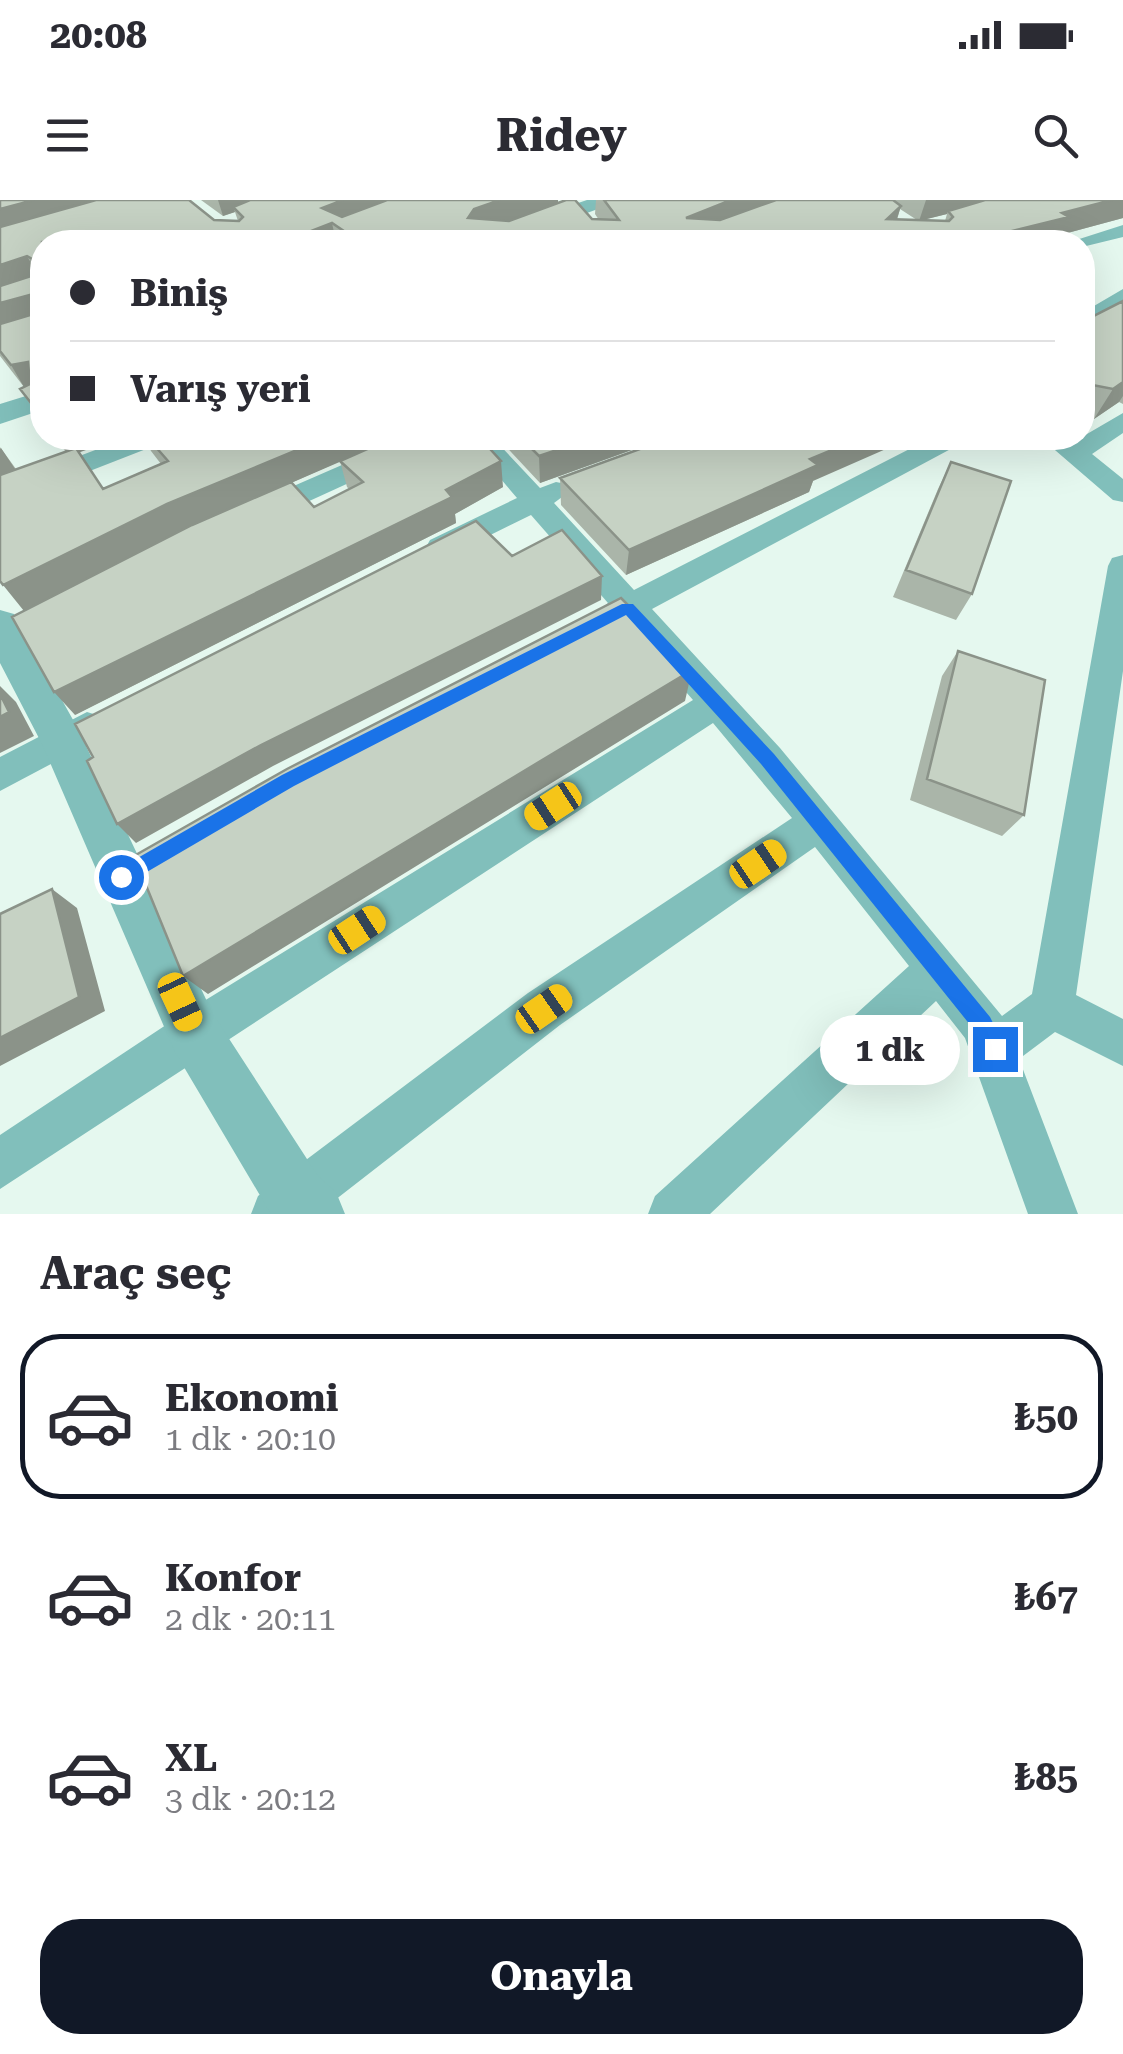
<!DOCTYPE html>
<html lang="tr">
<meta charset="utf-8">
<style>
body{margin:0;font-family:"Roboto Serif",serif;background:#f2f2f3;color:#2b2b33;height:100vh;display:flex;flex-direction:column;font-size:38px;white-space:nowrap}
*{box-sizing:border-box;margin:0}
p{font-size:32px;color:#7c7c81}
.icon{flex:none;width:55px;height:55px;fill:none;stroke:currentColor;stroke-width:2;stroke-linecap:round;stroke-linejoin:round}
.map{position:relative;height:1014px;overflow:hidden}
.drawer{display:flex;flex-direction:column;background:#fff;flex:1}
.drawer>*{flex:none}
.top-card{position:absolute;left:30px;top:30px;width:1065px;height:220px;border-radius:40px;box-shadow:0 10px 40px #0002;display:grid;align-content:center;height:220px;padding:0 40px;background:#fff}
.end{position:absolute;width:45px;height:45px;margin:-22px;border:12px solid #1a73e8;background:#fff;box-shadow:0 0 0 5px #fff}
.from{border-radius:50%}
.bubble{position:absolute;height:70px;border-radius:35px;background:#fff;box-shadow:0 10px 40px #0002;font-size:32px;font-weight:700;line-height:70px;text-align:center}
.car{position:absolute;width:30px;height:60px;margin:-30px -15px;border-radius:12px;box-shadow:0 0 8px 2px #0007;background:linear-gradient(#f5c518 24%,#345 0 40%,#f5c518 0 76%,#345 0 86%,#f5c518 0)}
.top-card b{display:flex;align-items:center;gap:35px;height:95px;font-size:38px}
.top-card b+b{border-top:2px solid #e1e1e2}
.top-card i{width:25px;height:25px;background:#2b2b33}
ul{padding:0;list-style:none}
li{display:flex;align-items:center;gap:30px;height:165px;margin:0 20px 15px;padding:0 20px;border:5px solid transparent;border-radius:40px}
li div{flex:1}
li b{display:block;font-size:38px}
li em{font-style:normal;font-weight:700}
li.on{border-color:#111827}
li>.icon{width:90px;height:90px;stroke-width:1.5}
h2{padding:0 40px;font-size:45px;line-height:120px}
.primary-button{display:flex;gap:20px;margin-top:auto;padding:20px 40px}
.primary-button a{flex:1;height:115px;border-radius:40px;background:#111827;color:#fff;font-size:40px;font-weight:700;line-height:115px;text-align:center}
.status{display:flex;justify-content:space-between;align-items:center;height:70px;padding:0 50px;background:#fff;direction:ltr}
.status svg{height:28px;fill:currentColor}
header{display:flex;justify-content:space-between;align-items:center;height:130px;padding:0 40px;background:#fff;font-size:45px;font-weight:700}
.map>svg:first-child{display:block}
.lines{fill:none;stroke-linecap:round;stroke-linejoin:round}
.minor{fill:#81bfbb;fill-rule:evenodd}
.tertiary{fill:#81bfbb;fill-rule:evenodd}
.wall{fill:#aab5a9;fill-rule:evenodd}
.shaded-wall{fill:#8b9389}
.building{fill:#c6d2c4;stroke:#8b9389;stroke-width:2.5}
.route{fill:#1a73e8}
</style>
<div class="status"><b>20:08</b><svg viewBox="0 0 49 12"><path d="M0 12V9h3v3zM5 12V6h3v6zM10 12V3h3v9zM15 12V0h3v12zM26 1h20v11H26zM47 4h2v5h-2z"/></svg></div>
<header><svg class="icon" aria-label="menu" viewBox="0 0 24 24"><path d="M4 6h16M4 12h16M4 18h16"/></svg>Ridey<svg class="icon" aria-label="search" viewBox="0 0 24 24"><circle cx="10" cy="10" r="6"/><path d="M15 15l6 6"/></svg></header>
<div class="map">
<svg width="1123" height="1014" viewBox="0 0 1123 1014">
<rect width="100%" height="100%" fill="#e5f8ef"/>
<g class="lines">
<path class="minor" d="M1123 25V37L1082 47V42H1070Z
M1123 89V106L1082 130V113Z
M1123 213V233L1092 254 1123 279V302L1113 300 1041 238 1075 241Z
M127 238H163L159 244 0 306V286Z
M404 238H438L434 244 270 319H250L246 312 250 305Z
M466 238H493L540 288 556 282 566 284 570 291 554 303 634 390 931 238H964L960 244 652 409 780 548 1002 816 1032 794 1108 366 1112 358 1123 355V471L1076 795 1123 819V866L1055 832 1019 859 1078 1014H1028L965 838 936 801 710 1014H648L655 996 909 766 815 647 560 825 317 1014H251L258 996 528 793 792 618 713 523 0 989V935L178 817 693 500 626 423 607 430 596 427 591 418 608 403 531 315 452 354H430L426 347 430 340 517 298Z
M87 512 100 516 105 527 100 538 0 591V557Z"/>
<path class="tertiary" d="M587 0H622L509 42H474L477 37Z
M42 191V210L0 224V204Z
M0 410 14 414 77 527 213 814 318 976 336 992 345 1014H271L175 852 42 544 0 463Z"/>
</g>
<path class="wall" d="M0 0 214 20 238 21 235 12 223 16 201 0H558V3L592 19 599 20 595 14 596 0H1123V18L1060 35 1057 42H42V222L20 189 24 187 0 156ZM900 9 917 20H897ZM947 14 945 21 922 20Z
M1123 101V204L1119 202 1094 219 1082 217V122Z
M54 238H120L79 252 103 289 161 264 151 251 144 238H480L503 287 455 314 456 323 75 515 240 305 180 331 24 411 0 247 16 269 66 252ZM340 261 347 287 349 289 314 307 291 283Z
M498 238H665L540 283Z
M951 262 972 394 956 420 893 397 938 289Z
M560 278 813 281 809 292 626 375 561 305Z
M958 451 1024 615 1002 636 910 600 942 476Z"/>
<path class="shaded-wall" d="M34 0H123L0 38V9Z
M218 0H271L233 7 235 12 223 16Z
M343 0H413L332 23 336 42H283L322 8Z
M500 0H558V6L476 33 468 18 474 9Z
M731 0H788L684 42 686 18Z
M926 0H1004L948 11 947 14 919 21Z
M1112 0H1123V18L1060 35 1057 42H978L980 39 1062 13Z
M901 6 893 31 887 19Z
M973 34 969 42H956Z
M27 56 41 81 0 95V65Z
M30 95 42 118 0 133V103Z
M28 162 42 185 27 192 11 165Z
M1123 182V196L1119 202 1094 219 1113 189Z
M58 238H120L69 256Z
M326 238H395L180 331 24 411 3 385 167 304Z
M593 238H665L540 283 539 256Z
M861 238H911L813 281 809 292 626 375 629 350 810 259Z
M1 248 19 275 0 283V249Z
M501 261 503 287 455 314 456 323 75 515 54 492Z
M602 376 601 400 273 566 136 643 117 624 261 545Z
M692 470 685 501 208 794 183 776Z
M0 486 16 502 34 536 0 553Z
M52 689 77 708 105 811 0 866V838Z"/>
<path class="building" d="M0 0H34L0 9Z
M96 0H189L214 20 239 21 243 17 233 7 250 0H343L322 8 342 17 387 0H500L474 9 468 18 509 21 566 0H575L592 19 619 20 604 0H731L686 18 720 20 776 0H893L901 6 887 19 949 21 953 17 948 11 985 0H1112L1062 13 1069 17 980 39 973 34 956 42H360L332 23 283 42H42V217L20 189 30 184 28 162 11 165 0 151V124L30 115V95L0 103V86L31 76 32 59 27 56 0 65V27Z
M1123 101V182L1113 189 1082 183V122Z
M148 238H326L167 304 3 385 0 381V275L76 248 103 289 168 261Z
M392 238H480L501 261 446 290 452 297 54 492 12 417 192 325 291 282 314 307 363 282 340 261Z
M521 238H593L539 256Z
M670 238H861L810 259 818 265 629 350 560 278Z
M951 262 1011 281 972 394 906 370Z
M476 321 512 356 562 330 602 376 261 545 117 624 87 561 93 557 75 524Z
M621 398 692 470 183 776 134 656 287 569Z
M958 451 1045 480 1024 615 927 579Z
M0 494 9 512 0 517Z
M52 689 79 797 0 838V714Z"/>
<path class="route" d="M622 404H633L774 554 990 817 1006 849 1003 856H987L975 831 761 564 626 415 294 586 128 683H115V671L282 575Z"/>
</svg>
<i class="end from" style="left:121px;top:677px"></i>
<i class="end" style="left:995px;top:849px"></i>
<div class="bubble" style="left:820px;top:815px;width:140px">1 dk</div>
<i class="car" style="left:553px;top:606px;rotate:237deg"></i>
<i class="car" style="left:758px;top:664px;rotate:56deg"></i>
<i class="car" style="left:357px;top:730px;rotate:57deg"></i>
<i class="car" style="left:180px;top:802px;rotate:155deg"></i>
<i class="car" style="left:544px;top:809px;rotate:55deg"></i>
<div class="top-card">
<b><i class="from"></i>Biniş</b>
<b><i></i>Varış yeri</b>
</div>
</div>
<section class="drawer">
<h2>Araç seç</h2>
<ul>
<li class="on"><svg class="icon" aria-label="car" viewBox="0 0 24 24"><path d="M5 17H2v-5l4-1 3-4h7l3 4 3 1v5h-3M9 17h6M6 11h13"/><circle cx="7" cy="17" r="2"/><circle cx="17" cy="17" r="2"/></svg><div><b>Ekonomi</b><p>1 dk · 20:10</p></div><em>₺50</em></li>
<li><svg class="icon" aria-label="car" viewBox="0 0 24 24"><path d="M5 17H2v-5l4-1 3-4h7l3 4 3 1v5h-3M9 17h6M6 11h13"/><circle cx="7" cy="17" r="2"/><circle cx="17" cy="17" r="2"/></svg><div><b>Konfor</b><p>2 dk · 20:11</p></div><em>₺67</em></li>
<li><svg class="icon" aria-label="car" viewBox="0 0 24 24"><path d="M5 17H2v-5l4-1 3-4h7l3 4 3 1v5h-3M9 17h6M6 11h13"/><circle cx="7" cy="17" r="2"/><circle cx="17" cy="17" r="2"/></svg><div><b>XL</b><p>3 dk · 20:12</p></div><em>₺85</em></li>
</ul>
<div class="primary-button"><a>Onayla</a></div>
</section>
